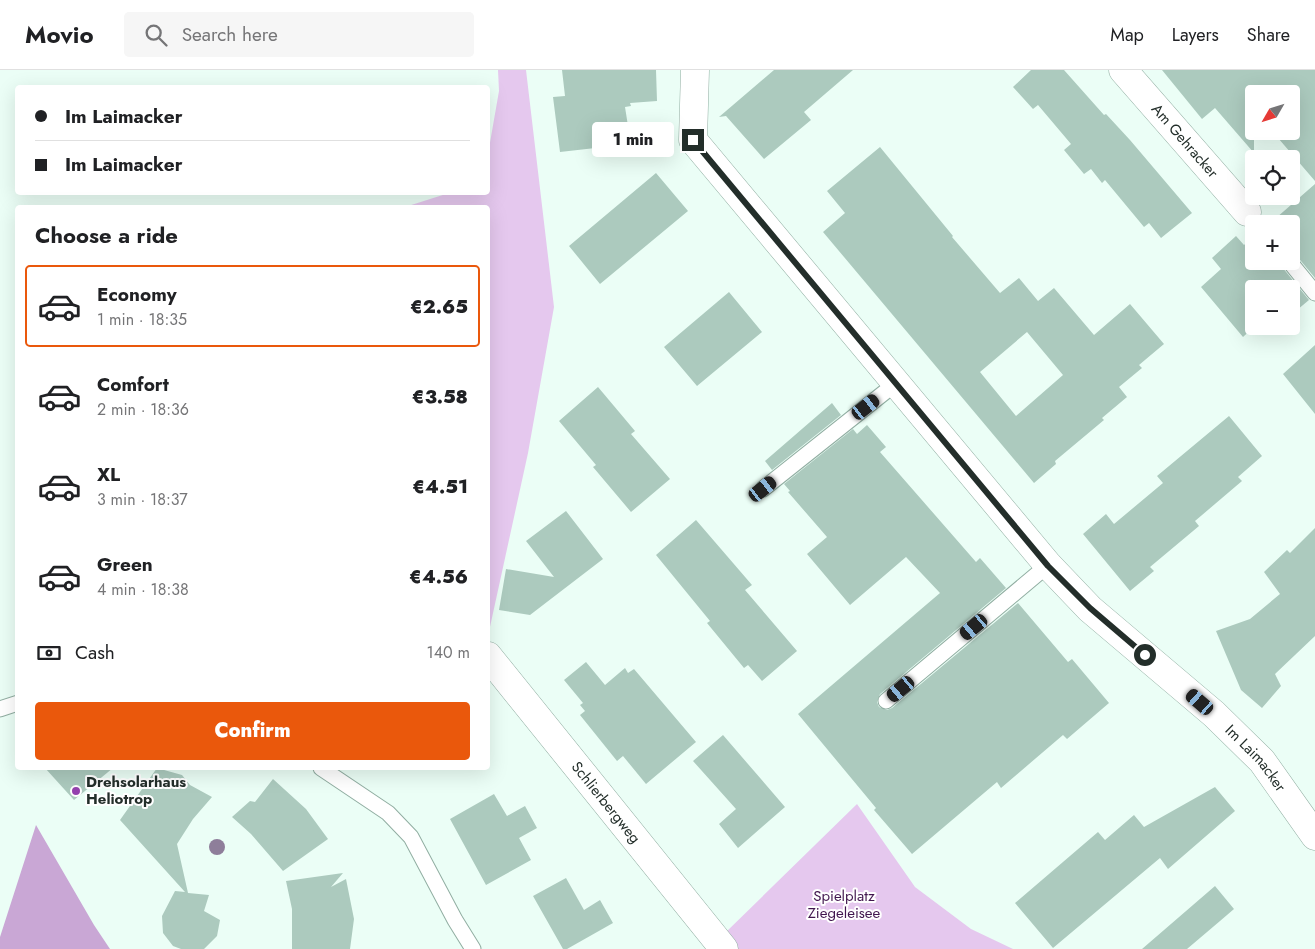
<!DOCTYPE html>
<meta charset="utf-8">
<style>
body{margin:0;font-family:Jost,sans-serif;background:#f6f6f6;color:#202124;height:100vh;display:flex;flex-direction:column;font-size:19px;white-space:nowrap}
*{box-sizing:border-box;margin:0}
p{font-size:16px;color:#757577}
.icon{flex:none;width:28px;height:28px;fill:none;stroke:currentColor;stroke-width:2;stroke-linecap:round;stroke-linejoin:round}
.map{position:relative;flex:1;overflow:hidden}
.panel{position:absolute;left:15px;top:135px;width:475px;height:565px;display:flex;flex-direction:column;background:#fff;border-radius:5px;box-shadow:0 5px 20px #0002}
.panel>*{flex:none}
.hud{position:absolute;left:15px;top:15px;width:475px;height:110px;border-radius:5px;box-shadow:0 5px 20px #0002;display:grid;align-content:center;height:110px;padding:0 20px;background:#fff}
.needle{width:32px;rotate:231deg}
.controls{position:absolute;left:1245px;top:15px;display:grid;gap:10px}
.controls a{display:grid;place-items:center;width:55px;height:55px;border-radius:5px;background:#fff;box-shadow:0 5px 20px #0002;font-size:25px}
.end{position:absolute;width:22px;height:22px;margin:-11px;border:6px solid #232e2a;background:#fff;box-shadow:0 0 0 2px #fff}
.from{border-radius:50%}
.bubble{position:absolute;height:35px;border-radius:5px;background:#fff;box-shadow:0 5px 20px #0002;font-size:16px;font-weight:800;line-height:35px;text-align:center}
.car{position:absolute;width:15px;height:30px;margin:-15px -8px;border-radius:6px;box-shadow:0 0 4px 1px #0007;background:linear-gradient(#222 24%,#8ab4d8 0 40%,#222 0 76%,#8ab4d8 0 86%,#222 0)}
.hud b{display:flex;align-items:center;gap:18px;height:48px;font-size:19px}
.hud b+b{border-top:1px solid #e0e0e0}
.hud i{width:12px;height:12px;background:#202124}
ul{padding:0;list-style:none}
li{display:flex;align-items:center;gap:15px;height:82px;margin:0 10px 8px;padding:0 10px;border:2px solid transparent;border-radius:5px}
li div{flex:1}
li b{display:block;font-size:19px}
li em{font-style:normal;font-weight:800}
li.active{border-color:#ea580c}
li>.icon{width:45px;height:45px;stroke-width:1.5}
h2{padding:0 20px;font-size:22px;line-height:60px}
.pay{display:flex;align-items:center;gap:12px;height:55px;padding:0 20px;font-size:19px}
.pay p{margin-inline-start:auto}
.cta{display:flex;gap:10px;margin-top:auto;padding:10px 20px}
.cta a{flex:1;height:58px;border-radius:5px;background:#ea580c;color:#fff;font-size:20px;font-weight:800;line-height:58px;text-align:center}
header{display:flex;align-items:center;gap:30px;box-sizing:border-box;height:70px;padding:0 25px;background:#fff;border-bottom:1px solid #e0e0e0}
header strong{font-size:24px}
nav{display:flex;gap:28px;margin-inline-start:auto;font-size:18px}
.search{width:350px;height:45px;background:#f6f6f6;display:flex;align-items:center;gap:12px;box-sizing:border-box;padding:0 18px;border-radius:5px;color:#757577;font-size:19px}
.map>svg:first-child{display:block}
.green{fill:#e5c8ee}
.forest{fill:#c9a7d5}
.building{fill:#accabe;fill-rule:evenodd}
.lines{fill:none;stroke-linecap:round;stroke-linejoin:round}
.service-casing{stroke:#91aea2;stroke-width:17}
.minor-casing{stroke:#91aea2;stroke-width:29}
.service{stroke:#fff;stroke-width:15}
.minor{stroke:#fff;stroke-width:28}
.tree{fill:#8e7e9a}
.route{stroke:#232e2a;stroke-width:6}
.poi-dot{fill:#9541af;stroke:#fff;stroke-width:2}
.labels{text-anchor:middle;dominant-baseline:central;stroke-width:4;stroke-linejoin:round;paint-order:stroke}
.street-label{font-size:15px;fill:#232e2a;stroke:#fff}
.poi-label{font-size:15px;font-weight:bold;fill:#232e2a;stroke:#fff;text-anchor:start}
.park-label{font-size:15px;fill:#41164e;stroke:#fff}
</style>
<header>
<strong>Movio</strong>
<div class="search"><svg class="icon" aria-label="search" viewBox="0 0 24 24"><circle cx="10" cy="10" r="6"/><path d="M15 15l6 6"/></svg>Search here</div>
<nav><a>Map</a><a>Layers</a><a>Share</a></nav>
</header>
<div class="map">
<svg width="1315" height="879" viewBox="0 0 1315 879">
<rect width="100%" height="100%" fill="#ebfef6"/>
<path class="green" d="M498 0H526L554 237 528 383 488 566V138L405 137 449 123 488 122V84L499 21Z
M857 734 915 817 971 859 1013 879H736L724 864Z"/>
<path class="forest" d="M36 755 94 855 110 879H0V867Z"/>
<path class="building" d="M562 0H656L657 31 630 33 631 36 625 37 628 56 611 58 613 76 560 82 553 27 565 26Z
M774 0H853L804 42 811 50 764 89 726 46 719 47Z
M1031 0H1064L1104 45 1106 44 1130 70 1192 143 1161 168 1149 153 1144 157 1105 110 1102 113 1091 99 1084 104 1064 80 1071 74 1038 35 1033 39 1013 17Z
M1162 0H1315V111L1272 61H1291V24H1254V83L1215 38 1202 49Z
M880 77 953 166 952 167 1000 223 1019 208 1038 231 1054 218 1094 265 1130 234 1164 274 1139 295 1142 298 1119 317 1127 327 1102 348 1104 350 1055 391 1056 394 1034 413 823 162 845 143 827 121ZM1027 262 1063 305 1016 346 980 302Z
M656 103 688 141 600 214 569 176Z
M1315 114V208L1296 185 1291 182V154H1269Z
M1236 166 1244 175 1254 166V191H1280L1282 197 1309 230 1291 245V219H1254V256H1255L1243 267 1201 217 1221 199 1212 188Z
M729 222 762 262 697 316 664 277Z
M1315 275V344L1283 304Z
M598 317 635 361 631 364 670 409 631 442 593 397 596 395 559 351Z
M832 333 841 345 772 400 765 391Z
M1229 346 1262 386 1238 407 1242 411 1195 451 1199 456 1150 497 1154 501 1130 521 1083 464 1106 444 1114 454 1163 413 1157 406Z
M867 355 886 377 880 382 976 492 980 488 1006 518 880 624 877 632 879 637 887 640 892 638 1018 533 1068 592 1072 589 1109 633 1067 669 1063 665 1001 718 997 712 912 784 874 740 876 738 798 644 940 523 906 487 850 535 807 484 827 467 788 422 790 421 784 414 853 359 857 364Z
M566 441 603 489 530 545 499 540 506 499 554 507 526 471Z
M696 450 752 515 745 520 797 581 762 611 748 595 744 598 707 553 710 551 656 485Z
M1315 458V566L1275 604 1281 616 1262 638 1241 620 1216 561 1250 549 1280 524 1264 502 1287 480 1290 483Z
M586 592 605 615 625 598 628 603 634 599 696 672 646 714 623 686 617 691 580 645 585 641 580 635 583 633 564 610Z
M723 665 785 737 738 778 719 754 736 739 693 691Z
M45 698H113L74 730Z
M157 698 182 705 190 715 212 727 193 749 177 774 188 823 209 825 204 841 220 850 217 866 204 879H181L173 876 163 863 162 846 175 821 185 822 120 750Z
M273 709 306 739 328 769 283 801 251 764 232 747 250 731 255 732Z
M1215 717 1235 741 1168 799 1160 788 1053 878 1015 833 1098 762 1105 770 1134 745 1144 757Z
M494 724 507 746 525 736 537 758 519 768 531 790 486 815 450 749Z
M343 803 331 817 346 809 354 849 350 879H292V839L286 811Z
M566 808 584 840 600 830 613 853 567 879H563L533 826Z
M1215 816 1234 839 1220 851 1187 879H1142Z"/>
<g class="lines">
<g class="service-casing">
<path id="service" d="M1289 191 1315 223
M763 419 895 314
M886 631 1048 495
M0 639 18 633
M321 698 388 743 411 767 455 850 473 879"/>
</g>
<g class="minor-casing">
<g id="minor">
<path id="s1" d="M695 0 693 70 1048 495 1090 539 1214 644 1262 691 1315 766"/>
<path id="s2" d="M1123 0 1247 142"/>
<path id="s3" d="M488 586 724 879"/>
</g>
</g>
<use href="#service" class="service"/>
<use href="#minor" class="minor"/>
</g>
<circle class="tree" cx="217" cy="777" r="8"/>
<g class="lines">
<path class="route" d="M693 70 1048 496 1090 538 1145 585"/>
</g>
<circle class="poi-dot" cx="76" cy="721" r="5"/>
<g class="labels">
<g class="street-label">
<text stroke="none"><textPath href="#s2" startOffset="94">Am Gehracker</textPath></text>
<text stroke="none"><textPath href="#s1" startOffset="908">Im Laimacker</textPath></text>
<text stroke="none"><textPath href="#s3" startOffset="188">Schlierbergweg</textPath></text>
</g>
<g class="poi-label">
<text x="86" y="712">Drehsolarhaus<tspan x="86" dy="17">Heliotrop</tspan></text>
</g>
<g class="park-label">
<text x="844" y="826">Spielplatz<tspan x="844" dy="17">Ziegeleisee</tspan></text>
</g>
</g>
</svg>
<div class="controls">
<a><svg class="needle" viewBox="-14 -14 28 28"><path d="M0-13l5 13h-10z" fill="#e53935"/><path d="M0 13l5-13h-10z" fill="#757577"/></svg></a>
<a><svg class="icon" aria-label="locate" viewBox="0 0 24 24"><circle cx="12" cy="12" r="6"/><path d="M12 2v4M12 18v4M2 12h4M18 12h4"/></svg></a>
<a>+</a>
<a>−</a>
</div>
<i class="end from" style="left:1145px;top:585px"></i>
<i class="end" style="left:693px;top:70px"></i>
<div class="bubble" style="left:592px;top:52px;width:82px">1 min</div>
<i class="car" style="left:866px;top:337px;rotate:52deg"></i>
<i class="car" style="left:763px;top:419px;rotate:52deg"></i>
<i class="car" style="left:974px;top:557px;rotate:230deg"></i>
<i class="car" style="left:901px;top:619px;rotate:230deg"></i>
<i class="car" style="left:1200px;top:632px;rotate:311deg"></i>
<div class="hud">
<b><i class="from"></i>Im Laimacker</b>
<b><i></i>Im Laimacker</b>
</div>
<section class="panel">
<h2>Choose a ride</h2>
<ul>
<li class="active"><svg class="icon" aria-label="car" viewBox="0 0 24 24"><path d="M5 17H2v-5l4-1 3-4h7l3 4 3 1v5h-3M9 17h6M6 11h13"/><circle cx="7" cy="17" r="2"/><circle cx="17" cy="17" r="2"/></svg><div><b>Economy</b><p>1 min · 18:35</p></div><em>€2.65</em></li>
<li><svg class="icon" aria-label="car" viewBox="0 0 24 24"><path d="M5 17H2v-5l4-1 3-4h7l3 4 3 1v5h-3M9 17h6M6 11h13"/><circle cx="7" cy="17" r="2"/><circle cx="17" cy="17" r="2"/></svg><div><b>Comfort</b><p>2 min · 18:36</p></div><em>€3.58</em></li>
<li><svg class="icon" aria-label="car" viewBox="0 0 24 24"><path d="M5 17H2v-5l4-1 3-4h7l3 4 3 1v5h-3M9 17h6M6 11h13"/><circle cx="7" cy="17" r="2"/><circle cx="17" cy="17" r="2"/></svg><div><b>XL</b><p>3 min · 18:37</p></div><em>€4.51</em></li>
<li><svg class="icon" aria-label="car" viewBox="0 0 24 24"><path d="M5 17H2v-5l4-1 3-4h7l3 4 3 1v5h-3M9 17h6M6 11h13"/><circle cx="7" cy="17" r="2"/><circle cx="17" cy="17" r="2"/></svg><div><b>Green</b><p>4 min · 18:38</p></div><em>€4.56</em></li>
</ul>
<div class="pay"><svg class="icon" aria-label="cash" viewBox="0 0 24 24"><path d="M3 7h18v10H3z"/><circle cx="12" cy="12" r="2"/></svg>Cash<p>140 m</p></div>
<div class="cta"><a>Confirm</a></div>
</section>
</div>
